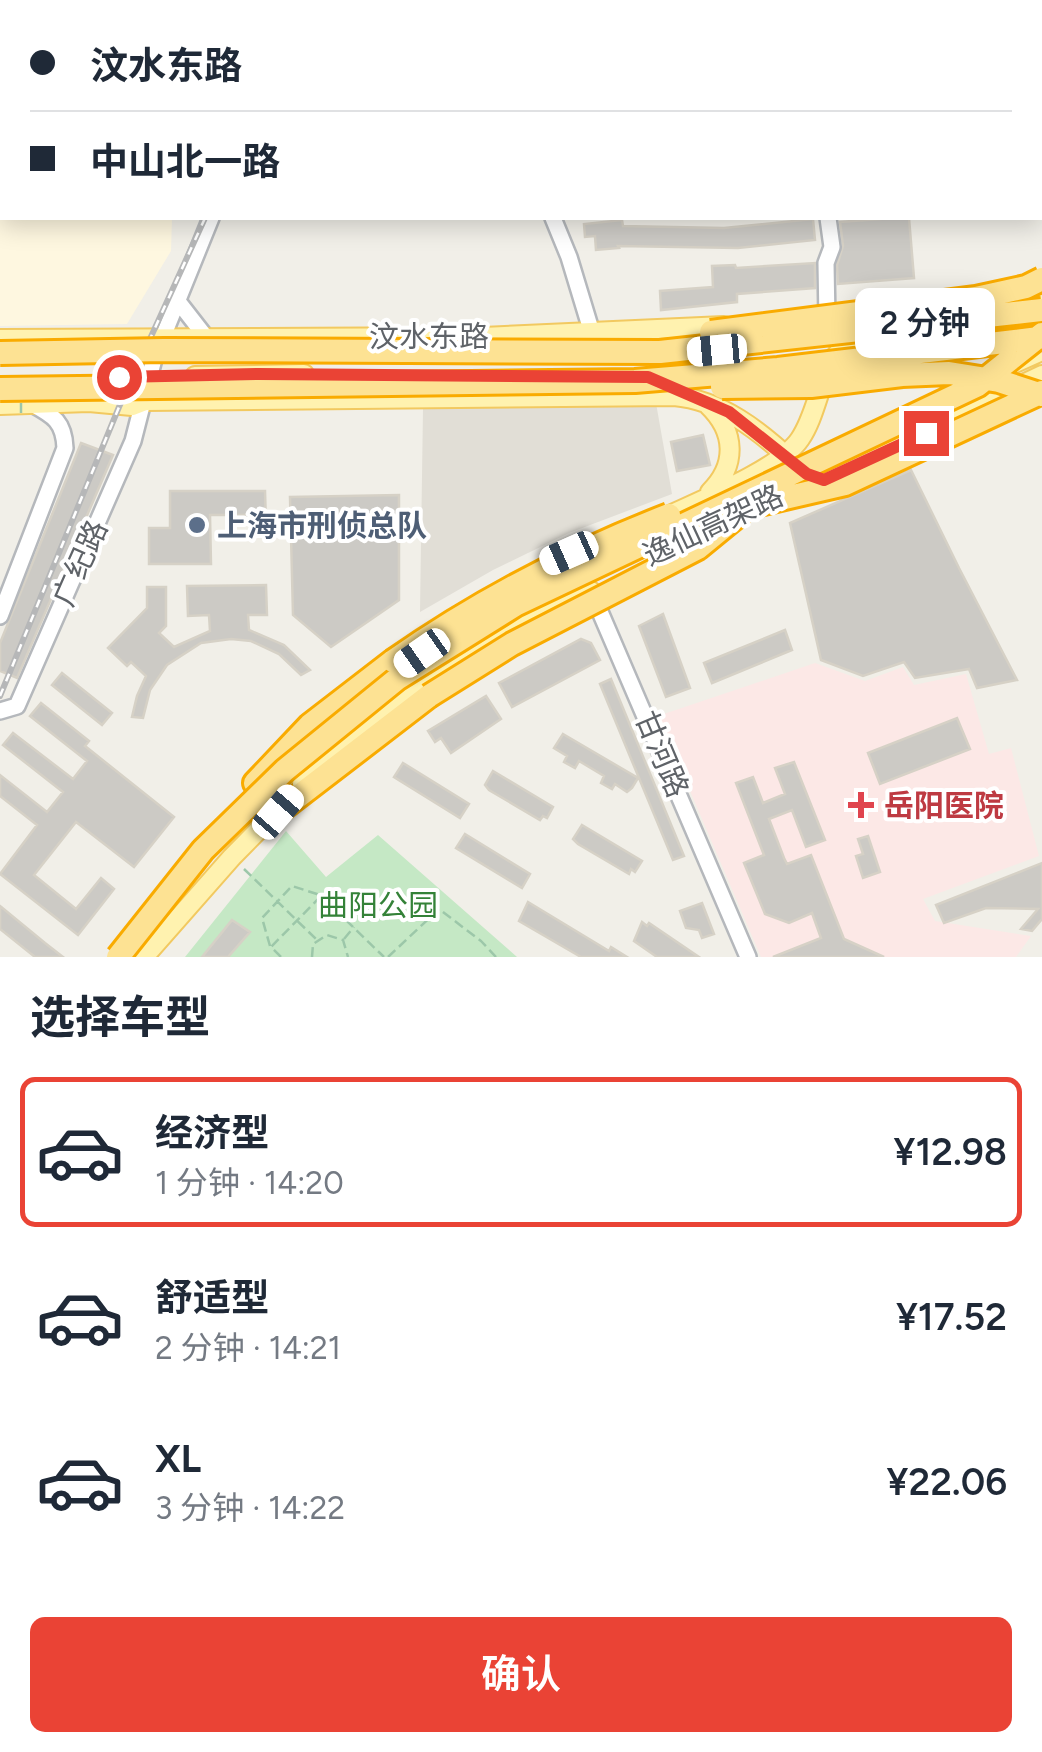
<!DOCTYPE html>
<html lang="zh">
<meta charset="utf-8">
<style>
body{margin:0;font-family:Figtree,"Noto Sans SC",sans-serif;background:#f6f6f7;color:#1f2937;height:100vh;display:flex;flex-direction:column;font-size:38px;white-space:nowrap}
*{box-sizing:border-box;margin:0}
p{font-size:32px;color:#747a83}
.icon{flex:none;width:55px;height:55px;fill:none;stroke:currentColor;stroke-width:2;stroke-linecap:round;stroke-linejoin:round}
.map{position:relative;height:957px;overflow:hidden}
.panel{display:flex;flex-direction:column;background:#fff;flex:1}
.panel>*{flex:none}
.top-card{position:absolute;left:0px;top:0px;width:1042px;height:220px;box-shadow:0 5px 25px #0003;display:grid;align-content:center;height:220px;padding:0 30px;background:#fff}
.end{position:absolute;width:45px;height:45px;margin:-22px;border:12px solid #ea4335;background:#fff;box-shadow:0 0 0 5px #fff}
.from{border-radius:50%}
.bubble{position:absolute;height:70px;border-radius:15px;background:#fff;box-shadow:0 5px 25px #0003;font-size:32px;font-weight:600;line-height:70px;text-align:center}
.car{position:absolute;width:30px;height:60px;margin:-30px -15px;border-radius:12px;box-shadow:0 0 8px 2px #0007;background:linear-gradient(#fff 24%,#345 0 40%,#fff 0 76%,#345 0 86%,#fff 0)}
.top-card b{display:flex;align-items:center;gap:35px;height:95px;font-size:38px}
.top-card b+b{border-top:2px solid #e0e1e3}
.top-card i{width:25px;height:25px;background:#1f2937}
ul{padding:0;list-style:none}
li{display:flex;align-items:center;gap:30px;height:150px;margin:0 20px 15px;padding:0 10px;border:5px solid transparent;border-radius:15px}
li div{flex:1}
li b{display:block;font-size:38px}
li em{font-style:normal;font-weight:600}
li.current{border-color:#ea4335}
li>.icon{width:90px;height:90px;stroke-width:1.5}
h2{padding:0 30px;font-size:45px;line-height:120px}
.primary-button{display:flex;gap:20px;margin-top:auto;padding:20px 30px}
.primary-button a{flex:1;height:115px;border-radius:15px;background:#ea4335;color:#fff;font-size:40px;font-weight:600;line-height:115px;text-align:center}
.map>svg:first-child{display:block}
.commercial{fill:#fef7e0}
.education{fill:#e1ded6}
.medical{fill:#fce8e6}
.green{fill:#c5e8c5}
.building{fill:#cccac5;stroke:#d6d1c6;stroke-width:2.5}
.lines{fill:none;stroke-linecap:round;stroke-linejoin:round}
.minor-casing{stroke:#b5b8bc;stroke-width:20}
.major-casing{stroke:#f2c960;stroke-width:22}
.highway-casing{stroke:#f9ab00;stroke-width:28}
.path{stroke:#9cc7a9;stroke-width:2.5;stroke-dasharray:10 5;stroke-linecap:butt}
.minor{stroke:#fff;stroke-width:15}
.major{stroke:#fff2af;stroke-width:18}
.highway{stroke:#fde293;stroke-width:22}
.rail-casing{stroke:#b6b7b8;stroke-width:6}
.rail{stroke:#fff;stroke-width:2.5;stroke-dasharray:8;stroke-linecap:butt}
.highway-bridge-casing{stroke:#f9ab00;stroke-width:28;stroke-linecap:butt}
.path-bridge{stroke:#9cc7a9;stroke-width:2.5;stroke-dasharray:10 5;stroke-linecap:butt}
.highway-bridge{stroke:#fde293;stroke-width:22}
.route{stroke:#ea4335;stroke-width:12}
.service-dot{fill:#5c6f8a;stroke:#fff;stroke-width:4}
.health-dot{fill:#e0444e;stroke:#fff;stroke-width:4}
.labels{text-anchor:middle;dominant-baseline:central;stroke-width:8;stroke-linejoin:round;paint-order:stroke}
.street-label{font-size:30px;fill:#5f6368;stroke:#fff}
.service-label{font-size:30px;font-weight:bold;fill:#4e5e75;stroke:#fff;text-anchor:start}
.health-label{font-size:30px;font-weight:bold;fill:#be3a42;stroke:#fff;text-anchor:start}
.park-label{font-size:30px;fill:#348238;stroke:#fff}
</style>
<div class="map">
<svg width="1042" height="957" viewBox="0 0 1042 957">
<rect width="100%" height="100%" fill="#f1efe8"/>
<path class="commercial" d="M0 190 2 218H172L171 251 127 324 0 326Z"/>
<path class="education" d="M656 403 672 494 569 533 493 570 420 612 423 409Z"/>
<path class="medical" d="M815 663 865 681 903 667 914 685 966 674 989 754 1011 748 1039 856 923 899 935 921 1031 936 1016 957H761L658 716Z"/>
<path class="green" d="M286 831 326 877 378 835 517 957H185Z"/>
<path class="building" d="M893 218H909L914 278 838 284 837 265 843 246 840 222Z
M813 219 815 240 738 248 618 246 619 248 596 250 595 236 585 237 584 224 622 220 623 226 724 228Z
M815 263V288L737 294V302L661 310 660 291 713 287 712 266 735 265 736 268Z
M703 435 710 465 677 471 671 442Z
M81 443 113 455 17 678 0 671V643Z
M911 470 959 568 1017 680 977 688 969 669 915 678 904 662 863 676 821 660 790 523Z
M170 491H265L266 523 246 524V515H210L211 564H149V528H170Z
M399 495V600L331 647 293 615 290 497Z
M266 585 267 615H248L249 630 284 645 310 670 301 675 279 654 251 641 231 639 201 643 167 665 150 690 143 718 132 717 137 696 146 676 131 662 127 666 108 648 147 608V587H166V626L159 633 174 647 210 631 209 615 188 616 187 586Z
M663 614 690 688 666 697 639 626Z
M785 630 792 650 712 683 704 663Z
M581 639 591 643 600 660 512 707 499 683Z
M62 673 112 713 102 725 52 685Z
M611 679 684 856 673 860 600 684Z
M486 696 501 719 451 753 441 738 435 742 428 731Z
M41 703 89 741 85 746 174 817 134 867 76 822 34 875 76 909 101 878 114 889 78 935 0 874 37 825 0 796V775L47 812 63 792 3 745 13 733 73 779 87 761 30 716Z
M957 718 970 749 880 784 868 753Z
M563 734 638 778 632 788 627 792 615 784 612 789 601 783 604 776 579 761 575 768 564 762 567 756 554 748Z
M794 762 825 840 806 847 792 810 769 819 784 858 787 864 811 855 844 939 884 957H773L821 938 812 913 789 923 765 914 744 863 764 855 736 783 753 777 763 803 785 794 775 768Z
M403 763 469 804 460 818 394 777Z
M493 771 553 807 547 818 543 816 540 820 489 790 485 785Z
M582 825 642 861 635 872 631 869 629 874 578 844 573 839Z
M465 834 530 874 522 888 456 848Z
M868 836 880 872 863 878 856 856 863 854 858 839Z
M1042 863V919L1032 931 1021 929 1038 909 986 908 944 923 936 905Z
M528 902 609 951 611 947 627 957H581L519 921Z
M702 903 714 934 702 938 699 930 686 928 680 911Z
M0 906 45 943 63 957H35L0 929Z
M232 920 250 932 228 957H202Z
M642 922 647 926 649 923 699 957H657L634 941Z"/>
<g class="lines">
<g class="minor-casing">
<path id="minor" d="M732 0V2
M297 2 298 0
M527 2V0
M634 2 635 0
M669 2V0
M553 218 569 257 592 333
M177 300 205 336
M827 321 826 263 832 247 828 218
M592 593 748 957
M0 616 65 448C64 422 54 416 32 404
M0 711 17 706 133 441 154 359 211 218"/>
</g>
<g class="major-casing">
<path id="major" d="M989 304 1042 298
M0 339 483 337 724 326
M1015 363 1042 351
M195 376 304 374
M0 405 89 402 132 406 145 401 674 396C721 400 760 431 794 463
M708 405C736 432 737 465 710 492
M813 485 1042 375
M661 519C697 502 780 469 800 439 824 404 819 346 868 334
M302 784C332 750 369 727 404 701 464 658 524 623 591 591
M144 957 232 857 285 803"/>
</g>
<g class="highway-casing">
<path id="highway" d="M255 783 310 725 393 661
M278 812 429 696"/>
</g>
<path class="path" d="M244 869 317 940
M344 939 354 927
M270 946 262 918 292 886 320 895
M281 957 271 947 321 896 384 957
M312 957 313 944 327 935 343 940 348 957
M388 957 439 909 481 941 496 957"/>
<use href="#minor" class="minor"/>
<use href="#major" class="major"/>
<use href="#highway" class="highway"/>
<g class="rail-casing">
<path id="rail" d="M288 2 289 0
M0 696 119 407 205 218"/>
</g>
<use href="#rail" class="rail"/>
<g class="highway-bridge-casing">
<path id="highway-bridge" d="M711 332 976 298 1026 287 1042 279
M0 353 164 350 660 352 1042 310
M722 387 811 386 902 375 949 373 999 381 1042 395
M0 389 635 381 778 369 1039 338
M759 504 845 484 1042 392
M393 661C479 601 571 553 669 515
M429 696 512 644 698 548 742 512
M118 957 203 850 285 770 397 679 517 604 978 385 1042 334"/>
</g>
<path class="path-bridge" d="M21 403V417"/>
<use href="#highway-bridge" class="highway-bridge"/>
</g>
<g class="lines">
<path class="route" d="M119 377 259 374 648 377 729 412 807 474 824 480 926 433"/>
</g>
<circle class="service-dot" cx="197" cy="525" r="10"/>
<path class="health-dot" d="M856 790h10v10h10v10h-10v10h-10v-10h-10v-10h10z"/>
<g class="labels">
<g class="street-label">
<text x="429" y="336">汶水东路</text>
<text transform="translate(713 525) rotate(-25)">逸仙高架路</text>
<text transform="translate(80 563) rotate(-66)">广纪路</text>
<text transform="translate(662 754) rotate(67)">甘河路</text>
</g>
<g class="service-label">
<text x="217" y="525">上海市刑侦总队</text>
</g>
<g class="health-label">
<text x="884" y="805">岳阳医院</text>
</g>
<g class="park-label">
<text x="378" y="905">曲阳公园</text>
</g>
</g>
</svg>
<i class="end from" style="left:119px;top:377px"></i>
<i class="end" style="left:926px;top:433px"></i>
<div class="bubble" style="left:855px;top:288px;width:140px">2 分钟</div>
<i class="car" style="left:717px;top:350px;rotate:265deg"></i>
<i class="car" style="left:569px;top:553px;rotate:246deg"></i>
<i class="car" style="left:422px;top:653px;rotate:235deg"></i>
<i class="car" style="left:278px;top:812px;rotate:41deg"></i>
<div class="top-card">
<b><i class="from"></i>汶水东路</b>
<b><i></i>中山北一路</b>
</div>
</div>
<section class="panel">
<h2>选择车型</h2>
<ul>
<li class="current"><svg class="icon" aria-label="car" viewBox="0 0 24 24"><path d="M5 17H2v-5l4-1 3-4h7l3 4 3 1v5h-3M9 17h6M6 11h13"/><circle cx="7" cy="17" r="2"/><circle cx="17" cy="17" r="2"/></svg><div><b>经济型</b><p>1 分钟 · 14:20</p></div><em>¥12.98</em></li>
<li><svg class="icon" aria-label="car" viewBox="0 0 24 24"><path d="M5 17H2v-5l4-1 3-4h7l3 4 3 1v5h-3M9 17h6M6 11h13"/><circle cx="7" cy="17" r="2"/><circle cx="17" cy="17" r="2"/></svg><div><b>舒适型</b><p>2 分钟 · 14:21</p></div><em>¥17.52</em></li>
<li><svg class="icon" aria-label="car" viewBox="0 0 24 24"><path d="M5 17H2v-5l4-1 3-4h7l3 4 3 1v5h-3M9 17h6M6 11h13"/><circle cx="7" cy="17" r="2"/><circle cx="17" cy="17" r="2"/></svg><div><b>XL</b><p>3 分钟 · 14:22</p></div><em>¥22.06</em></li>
</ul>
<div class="primary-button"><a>确认</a></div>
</section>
